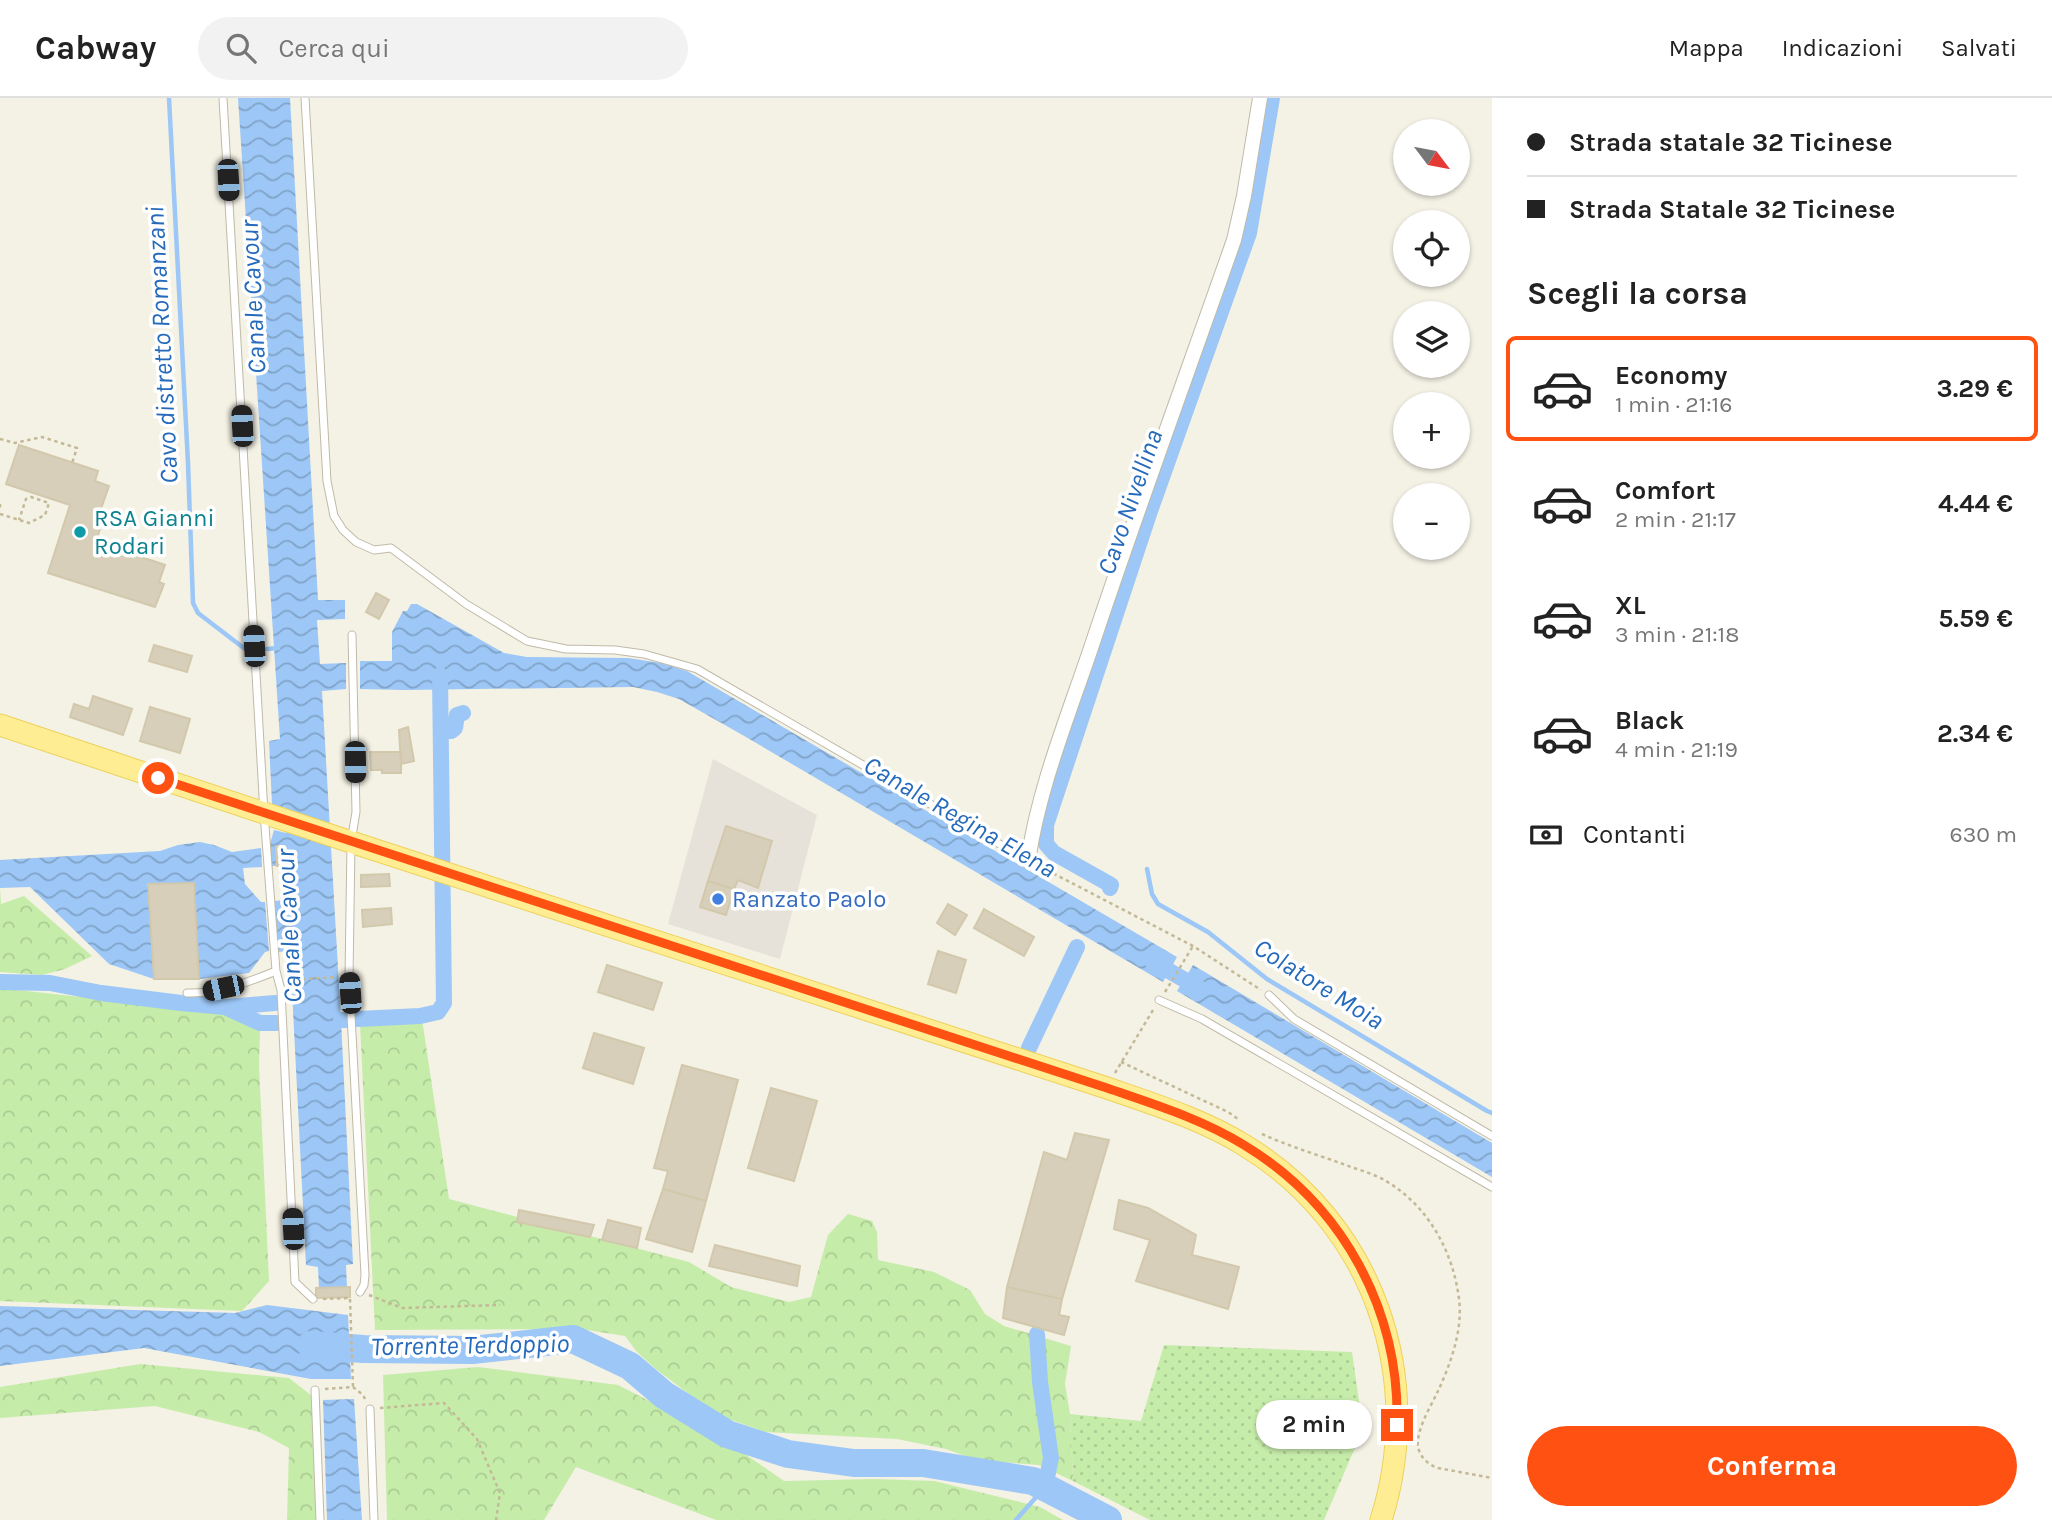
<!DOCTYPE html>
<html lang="it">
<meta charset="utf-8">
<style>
body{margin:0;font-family:Karla,sans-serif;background:#f2f2f2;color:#222;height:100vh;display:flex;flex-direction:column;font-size:26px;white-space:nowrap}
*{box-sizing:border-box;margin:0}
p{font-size:23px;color:#767676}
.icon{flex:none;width:38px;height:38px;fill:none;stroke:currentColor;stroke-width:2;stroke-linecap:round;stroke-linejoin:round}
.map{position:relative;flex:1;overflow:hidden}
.sheet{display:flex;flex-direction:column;background:#fff;width:560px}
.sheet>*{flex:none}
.banner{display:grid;align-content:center;height:154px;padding:0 35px;background:#fff}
.needle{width:46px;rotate:122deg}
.controls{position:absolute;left:1393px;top:21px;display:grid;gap:14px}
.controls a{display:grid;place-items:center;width:77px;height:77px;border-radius:50%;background:#fff;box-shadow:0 2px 5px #0004;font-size:35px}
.end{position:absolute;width:32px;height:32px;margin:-16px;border:9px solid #ff5111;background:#fff;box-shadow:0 0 0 4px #fff}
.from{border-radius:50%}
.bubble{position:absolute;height:49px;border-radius:24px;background:#fff;box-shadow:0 2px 5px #0004;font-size:23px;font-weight:700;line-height:49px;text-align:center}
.car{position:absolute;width:21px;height:42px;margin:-21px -10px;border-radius:9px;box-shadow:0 0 5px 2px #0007;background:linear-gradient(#222 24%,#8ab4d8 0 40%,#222 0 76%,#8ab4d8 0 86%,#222 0)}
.banner b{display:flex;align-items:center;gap:24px;height:66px;font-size:26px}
.banner b+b{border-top:2px solid #e0e0e0}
.banner i{width:18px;height:18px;background:#222}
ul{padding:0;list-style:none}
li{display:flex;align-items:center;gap:21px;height:105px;margin:0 14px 10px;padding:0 21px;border:4px solid transparent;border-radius:10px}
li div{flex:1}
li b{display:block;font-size:26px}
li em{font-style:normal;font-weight:700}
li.current{border-color:#ff5111}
li>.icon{width:63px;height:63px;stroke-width:1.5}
h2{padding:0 35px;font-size:32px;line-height:84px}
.pay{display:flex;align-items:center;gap:18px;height:77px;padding:0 35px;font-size:26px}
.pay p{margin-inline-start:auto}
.button{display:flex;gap:14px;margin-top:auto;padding:14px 35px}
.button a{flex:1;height:80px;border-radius:42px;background:#ff5111;color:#fff;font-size:28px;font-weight:700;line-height:80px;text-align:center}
header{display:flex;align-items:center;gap:42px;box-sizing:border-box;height:98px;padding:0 35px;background:#fff;border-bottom:2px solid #e0e0e0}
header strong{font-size:33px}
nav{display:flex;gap:38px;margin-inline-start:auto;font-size:24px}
.search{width:490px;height:63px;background:#f2f2f2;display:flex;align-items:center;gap:18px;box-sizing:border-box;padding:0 24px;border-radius:38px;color:#767676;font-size:26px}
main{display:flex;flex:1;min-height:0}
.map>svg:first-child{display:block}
.industrial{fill:#e6e2da}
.grass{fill:url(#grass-dots)}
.forest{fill:url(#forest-crowns)}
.water{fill:url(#water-waves)}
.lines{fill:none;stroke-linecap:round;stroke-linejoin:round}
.stream{stroke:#9cc7f6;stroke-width:4.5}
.canal{stroke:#9cc7f6;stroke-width:16}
.river{stroke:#9cc7f6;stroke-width:28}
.building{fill:#d7cfb9;stroke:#d2c8ac;stroke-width:2}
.service-casing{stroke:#c0baa7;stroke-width:9}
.minor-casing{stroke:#c0baa7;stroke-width:16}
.primary-casing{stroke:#edd25a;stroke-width:23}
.path{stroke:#c3b997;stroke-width:2.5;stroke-dasharray:3.5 3.5;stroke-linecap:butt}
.service{stroke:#fff;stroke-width:7}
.minor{stroke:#fff;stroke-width:14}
.primary{stroke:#ffed93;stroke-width:21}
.route{stroke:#ff5111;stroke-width:9}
.culture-dot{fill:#0f9aa8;stroke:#fff;stroke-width:2.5}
.shop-dot{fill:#3f7fe0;stroke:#fff;stroke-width:2.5}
.labels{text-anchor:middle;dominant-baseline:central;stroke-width:7;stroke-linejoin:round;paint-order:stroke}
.culture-label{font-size:24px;fill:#0d838f;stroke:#fff;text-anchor:start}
.shop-label{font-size:24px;fill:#366cbe;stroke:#fff;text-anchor:start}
.water-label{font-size:26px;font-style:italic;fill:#256abb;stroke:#fff}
</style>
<header>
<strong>Cabway</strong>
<div class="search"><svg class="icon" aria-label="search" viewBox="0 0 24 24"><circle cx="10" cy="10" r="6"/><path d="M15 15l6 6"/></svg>Cerca qui</div>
<nav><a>Mappa</a><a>Indicazioni</a><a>Salvati</a></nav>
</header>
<main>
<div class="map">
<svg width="1492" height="1422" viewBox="0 0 1492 1422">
<defs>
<pattern id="grass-dots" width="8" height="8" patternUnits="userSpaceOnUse" patternTransform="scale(1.75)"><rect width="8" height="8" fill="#c6ecaa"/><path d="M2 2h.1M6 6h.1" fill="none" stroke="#abcc93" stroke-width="1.8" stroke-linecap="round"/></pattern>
<pattern id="forest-crowns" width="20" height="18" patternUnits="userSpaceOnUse" patternTransform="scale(1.75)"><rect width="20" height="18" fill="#c6ecaa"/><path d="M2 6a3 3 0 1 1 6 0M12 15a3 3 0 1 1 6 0" fill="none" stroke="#abcc93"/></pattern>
<pattern id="water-waves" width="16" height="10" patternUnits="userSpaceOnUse" patternTransform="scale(1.75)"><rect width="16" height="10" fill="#9cc7f6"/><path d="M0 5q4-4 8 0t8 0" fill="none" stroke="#81a3c8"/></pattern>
</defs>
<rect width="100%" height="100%" fill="#f4f1e5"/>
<path class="industrial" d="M713 661 817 717 780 861 668 826Z"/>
<path class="grass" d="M1164 1247 1352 1254 1363 1331 1324 1422H1150L1073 1383 1070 1316 1141 1323Z"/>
<path class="forest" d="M0 790 1 806 24 798 92 858 65 871 42 877 0 874Z
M0 890 224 915 260 932 259 967 269 1183 242 1213 0 1203Z
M422 921 449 1101 689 1164 731 1189 789 1204 811 1199 828 1137 848 1116 872 1123 877 1134 878 1162 934 1174 970 1192 985 1216 1004 1228 1071 1248 1065 1286 1070 1316 1073 1383 1039 1367 976 1362 946 1351 897 1341 765 1334 729 1321 697 1302 657 1272 637 1254 625 1238 581 1231 375 1232 360 926Z
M140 1266 289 1280 312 1298 317 1422H287L289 1350 259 1334 155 1308 0 1320V1289Z
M478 1269 618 1287 722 1340 784 1383 875 1381 934 1383 1040 1409 1063 1422H716L576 1369 544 1422H387L383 1277Z"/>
<path class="water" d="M238 0H290L318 502H345V521L317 522 320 566 346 565V591L322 593 341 922 353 1166 346 1167 347 1190H319L318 1169 306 1167 290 853 278 854 274 803 285 802V800L289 799V770L286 768 285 748H276L277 768H271L270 746 274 732 286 735V710L272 706 269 643 280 641Z
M411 506H417L504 555 527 559 628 560 661 565 687 573 1177 859 1163 884 746 639 679 601 657 594 633 589 405 592 360 591V563H392V534L403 513H407Z
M200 744 214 747 232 754 261 750 262 769 243 770 245 786 261 804H265L269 853 265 854 249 875 199 881 194 785 148 786 154 881 109 866 30 789 0 790V762L160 753 178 747Z
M1193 867 1492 1045V1079L1177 893Z
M267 1207 348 1217 351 1281H311L144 1250 0 1268V1208L235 1215Z
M354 1301 362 1422H327L323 1302Z"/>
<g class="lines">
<path class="stream" d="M169 0 188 365 193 505 198 515 245 551
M267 551 278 550
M1147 771 1152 796 1158 806 1208 834 1267 881 1487 1013 1492 1015
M1016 1422 1045 1389"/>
<path class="canal" d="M441 633H451L455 630 457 617 463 615
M1110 790 1111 787 1054 755 1046 746V727L1150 413 1249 135 1272 0
M1152 863 1202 892
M0 884 50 885 101 895 181 905 225 909 260 925H276
M227 909 275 905
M358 921 420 918 438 914 444 905 440 577
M341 922H347
M1029 950 1077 849
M1037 1236 1040 1284 1051 1360 1045 1389"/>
<path class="river" d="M311 1247 363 1251 472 1252 573 1241 630 1268 664 1297 727 1336 788 1356 854 1365H923L1033 1383 1108 1422"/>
</g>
<path class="building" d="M19 347 98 373 95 383 109 388 97 422 102 424 96 444 165 467 159 484 164 486 155 509 48 475 70 407 6 386Z
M376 495 389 502 379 521 366 514Z
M154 547 192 558 187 574 149 563Z
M93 598 132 611 123 637 70 619 74 606 89 611Z
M150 609 190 621 180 655 140 643Z
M408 629 414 663 401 666 399 632Z
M370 654H401V675H382V672H371Z
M726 728 772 743 758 790 738 782 734 791 708 783Z
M276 748H285L286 768H277Z
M389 776 390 788 361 789V777Z
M708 783 734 791 726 817 700 809Z
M194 785 199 881H154L148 786Z
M948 806 967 817 955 837 937 825Z
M391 810 392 826 363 829 362 812Z
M984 811 1034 839 1024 858 974 830Z
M938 853 966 862 956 895 928 886Z
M607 867 662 885 653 912 598 894Z
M594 935 644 950 633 986 583 970Z
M682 967 738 982 706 1103 663 1091 668 1073 654 1070Z
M771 990 817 1003 794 1083 748 1070Z
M1075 1035 1109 1042 1062 1201 1007 1189 1044 1054 1067 1062Z
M663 1091 706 1103 692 1154 646 1141Z
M1119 1102 1148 1110 1196 1137 1192 1157 1239 1169 1228 1211 1136 1183 1150 1142 1114 1131Z
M519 1112 594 1127 590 1139 517 1124Z
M608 1122 641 1130 637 1150 602 1142Z
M715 1147 800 1168 797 1188 709 1168Z
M350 1189V1199L316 1200V1190Z
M1007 1189 1062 1201 1059 1217 1069 1219 1064 1237 1003 1220Z"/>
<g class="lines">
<g class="service-casing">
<path id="service" d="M223 0 264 715 276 873 281 892 295 1184 313 1201
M305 0 327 383 334 418 343 432 356 444 374 452 391 450 466 506 527 543 566 551 615 552 644 556 697 571 1027 762
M352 537 356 714 351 744 349 880 365 1177 364 1187 360 1194
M187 895C217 896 249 884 276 873
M1269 897 1294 921 1492 1038
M1159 902 1202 921 1492 1089
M315 1292 320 1422
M370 1311 374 1422"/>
</g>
<g class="minor-casing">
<path id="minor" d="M1028 763C1039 688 1069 616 1093 544 1138 409 1187 276 1234 142L1244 98 1260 0"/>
</g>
<g class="primary-casing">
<path id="primary" d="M0 627 351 744 1107 990C1153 1006 1202 1021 1244 1047 1374 1126 1426 1279 1381 1422"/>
</g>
<path class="path" d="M0 341 15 345 42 339 77 350 72 365
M0 406V410
M0 416 29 425 45 417 49 405 31 399 26 401 19 422
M1041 769 1193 848 1261 892
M288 882 338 879
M1165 894 1193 848
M1121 964 1228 1014 1238 1021
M1115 975 1153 912
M1262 1036C1290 1049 1322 1058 1351 1069 1363 1073 1376 1077 1386 1083 1428 1108 1453 1153 1459 1201 1463 1231 1451 1265 1438 1293 1431 1308 1420 1325 1418 1342 1416 1355 1426 1366 1438 1370L1492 1380
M369 1197 402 1210 500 1207
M323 1201 351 1200
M350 1201 353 1289
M325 1291 353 1289 363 1297 365 1301
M380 1310 444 1305 477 1341 500 1395 496 1422"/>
<use href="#service" class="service"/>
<use href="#minor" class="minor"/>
<use href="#primary" class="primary"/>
</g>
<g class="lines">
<path class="route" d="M158 680 1107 990C1153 1006 1202 1021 1244 1047 1343 1107 1400 1212 1397 1327"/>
</g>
<circle class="culture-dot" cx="80" cy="434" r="7"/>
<circle class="shop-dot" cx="718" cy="801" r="7"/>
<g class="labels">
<g class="culture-label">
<text x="94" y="420">RSA Gianni<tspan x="94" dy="28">Rodari</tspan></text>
</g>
<g class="shop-label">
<text x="732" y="801">Ranzato Paolo</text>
</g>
<g class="water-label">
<text transform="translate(253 199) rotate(-93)">Canale Cavour</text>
<text transform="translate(162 247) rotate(-93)">Cavo distretto Romanzani</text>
<text transform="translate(1130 404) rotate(-71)">Cavo Nivellina</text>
<text transform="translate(960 719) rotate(30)">Canale Regina Elena</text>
<text transform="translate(289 828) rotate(-93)">Canale Cavour</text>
<text transform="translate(1319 886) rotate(32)">Colatore Moia</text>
<text transform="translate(470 1247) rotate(-1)">Torrente Terdoppio</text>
</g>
</g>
</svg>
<div class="controls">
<a><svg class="needle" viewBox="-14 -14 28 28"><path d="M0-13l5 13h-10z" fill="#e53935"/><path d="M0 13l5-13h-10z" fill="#767676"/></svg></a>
<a><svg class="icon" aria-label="locate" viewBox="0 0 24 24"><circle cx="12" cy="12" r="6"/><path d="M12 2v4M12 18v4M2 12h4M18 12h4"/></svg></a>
<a><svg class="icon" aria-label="layers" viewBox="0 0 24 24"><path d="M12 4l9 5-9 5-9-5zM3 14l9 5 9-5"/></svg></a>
<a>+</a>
<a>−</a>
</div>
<i class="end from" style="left:158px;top:680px"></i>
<i class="end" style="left:1397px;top:1327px"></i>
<div class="bubble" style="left:1256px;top:1302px;width:116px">2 min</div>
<i class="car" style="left:228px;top:82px;rotate:177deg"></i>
<i class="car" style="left:242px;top:328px;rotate:357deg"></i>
<i class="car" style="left:254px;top:548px;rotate:357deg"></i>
<i class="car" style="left:355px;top:664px;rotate:179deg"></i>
<i class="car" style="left:223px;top:890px;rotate:258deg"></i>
<i class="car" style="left:350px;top:895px;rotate:356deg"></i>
<i class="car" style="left:293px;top:1131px;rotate:357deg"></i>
</div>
<section class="sheet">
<div class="banner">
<b><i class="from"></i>Strada statale 32 Ticinese</b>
<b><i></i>Strada Statale 32 Ticinese</b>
</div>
<h2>Scegli la corsa</h2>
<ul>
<li class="current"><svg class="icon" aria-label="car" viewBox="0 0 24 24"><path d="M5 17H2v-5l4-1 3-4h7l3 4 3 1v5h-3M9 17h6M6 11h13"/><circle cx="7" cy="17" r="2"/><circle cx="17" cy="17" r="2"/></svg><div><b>Economy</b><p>1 min · 21:16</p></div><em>3.29 €</em></li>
<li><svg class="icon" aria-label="car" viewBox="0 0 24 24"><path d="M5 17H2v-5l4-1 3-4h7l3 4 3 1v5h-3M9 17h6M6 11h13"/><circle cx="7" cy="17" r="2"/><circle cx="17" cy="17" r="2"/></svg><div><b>Comfort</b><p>2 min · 21:17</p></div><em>4.44 €</em></li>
<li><svg class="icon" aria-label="car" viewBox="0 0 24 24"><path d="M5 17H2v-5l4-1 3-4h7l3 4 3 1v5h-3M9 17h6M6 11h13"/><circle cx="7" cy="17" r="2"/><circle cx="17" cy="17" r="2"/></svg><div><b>XL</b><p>3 min · 21:18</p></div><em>5.59 €</em></li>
<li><svg class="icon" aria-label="car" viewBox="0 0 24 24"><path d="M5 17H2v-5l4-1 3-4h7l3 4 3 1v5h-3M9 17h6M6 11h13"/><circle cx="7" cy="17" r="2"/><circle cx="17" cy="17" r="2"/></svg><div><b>Black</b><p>4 min · 21:19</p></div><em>2.34 €</em></li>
</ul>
<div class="pay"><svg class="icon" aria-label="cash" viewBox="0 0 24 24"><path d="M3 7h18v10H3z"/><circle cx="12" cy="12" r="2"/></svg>Contanti<p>630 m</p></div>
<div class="button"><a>Conferma</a></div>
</section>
</main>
